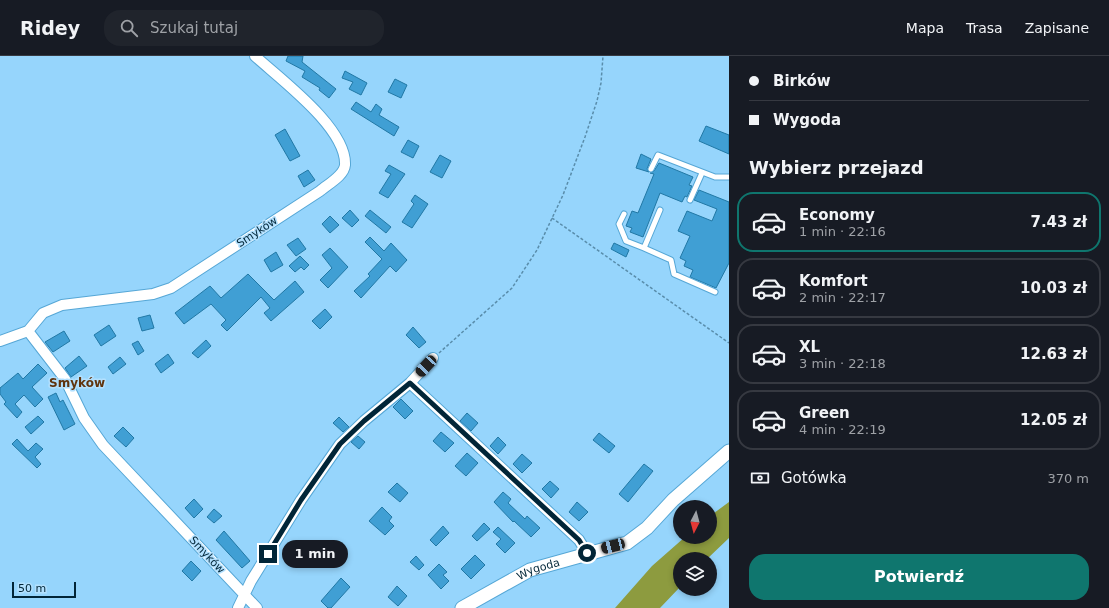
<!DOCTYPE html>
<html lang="pl">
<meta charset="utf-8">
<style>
body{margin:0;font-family:"DejaVu Sans",sans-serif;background:#20242c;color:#f1f3f6;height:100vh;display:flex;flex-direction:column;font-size:15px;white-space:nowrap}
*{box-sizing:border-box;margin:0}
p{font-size:13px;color:#9ea1a6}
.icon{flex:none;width:22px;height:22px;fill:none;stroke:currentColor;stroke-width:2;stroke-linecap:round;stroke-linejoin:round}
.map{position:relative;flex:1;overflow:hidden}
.side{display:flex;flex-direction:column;background:#171b24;width:380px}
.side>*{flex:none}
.hud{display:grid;align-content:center;height:88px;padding:0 20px;background:#171b24}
.needle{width:26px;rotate:186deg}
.fabs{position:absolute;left:673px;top:444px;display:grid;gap:8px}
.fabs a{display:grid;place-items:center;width:44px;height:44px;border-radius:50%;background:#171b24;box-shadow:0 2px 6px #0003;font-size:20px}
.scale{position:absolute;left:12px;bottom:10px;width:64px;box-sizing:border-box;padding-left:4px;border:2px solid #012537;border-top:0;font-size:11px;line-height:14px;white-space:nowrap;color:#012537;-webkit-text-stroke:3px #b2e0fe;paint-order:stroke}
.end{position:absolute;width:18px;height:18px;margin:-9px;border:5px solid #012537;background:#fff;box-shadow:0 0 0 2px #fff}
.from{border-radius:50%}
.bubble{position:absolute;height:28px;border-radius:14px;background:#171b24;box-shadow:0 2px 6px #0003;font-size:13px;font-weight:700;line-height:28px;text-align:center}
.car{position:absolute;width:12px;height:24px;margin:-12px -6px;border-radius:5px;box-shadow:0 0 3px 1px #0007;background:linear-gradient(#222 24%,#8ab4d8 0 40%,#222 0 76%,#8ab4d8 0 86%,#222 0)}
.hud b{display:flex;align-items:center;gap:14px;height:38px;font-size:15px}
.hud b+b{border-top:1px solid #363941}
.hud i{width:10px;height:10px;background:#f1f3f6}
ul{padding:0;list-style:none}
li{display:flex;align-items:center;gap:12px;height:60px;margin:0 8px 6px;padding:0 12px;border:2px solid #363941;border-radius:16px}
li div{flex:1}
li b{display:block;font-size:15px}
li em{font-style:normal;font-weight:700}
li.current{border-color:#0f766e}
li>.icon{width:36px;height:36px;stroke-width:1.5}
h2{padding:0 20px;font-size:18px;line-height:48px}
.pay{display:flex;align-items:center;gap:10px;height:44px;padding:0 20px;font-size:15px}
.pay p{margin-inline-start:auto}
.button{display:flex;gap:8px;margin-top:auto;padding:8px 20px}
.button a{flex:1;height:46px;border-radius:16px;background:#0f766e;color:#fff;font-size:16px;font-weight:700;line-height:46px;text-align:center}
header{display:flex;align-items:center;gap:24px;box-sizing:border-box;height:56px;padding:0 20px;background:#171b24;border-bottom:1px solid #363941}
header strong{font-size:19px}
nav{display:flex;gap:22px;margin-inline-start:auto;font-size:14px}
.search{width:280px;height:36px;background:#20242c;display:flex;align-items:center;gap:10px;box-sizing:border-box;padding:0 14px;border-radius:16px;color:#9ea1a6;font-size:15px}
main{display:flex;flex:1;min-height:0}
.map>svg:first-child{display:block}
.water{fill:#8d9b3f}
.building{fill:#409fd4;stroke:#2178a5}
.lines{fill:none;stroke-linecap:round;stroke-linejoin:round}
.service-casing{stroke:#56a7d6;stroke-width:7}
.minor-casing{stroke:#56a7d6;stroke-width:12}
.tertiary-casing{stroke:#56a7d6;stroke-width:15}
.path{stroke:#598dab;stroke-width:1.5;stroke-dasharray:3 2;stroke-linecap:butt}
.service{stroke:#fff;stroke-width:5}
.minor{stroke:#fff;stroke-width:10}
.tertiary{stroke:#fff;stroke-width:13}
.route{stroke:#012537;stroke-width:5}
.labels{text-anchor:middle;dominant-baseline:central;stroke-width:3;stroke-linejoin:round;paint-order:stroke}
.street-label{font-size:11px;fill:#012537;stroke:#b2e0fe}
.neighbourhood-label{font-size:12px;font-weight:bold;fill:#60340e;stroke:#b2e0fe}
</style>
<header>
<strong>Ridey</strong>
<div class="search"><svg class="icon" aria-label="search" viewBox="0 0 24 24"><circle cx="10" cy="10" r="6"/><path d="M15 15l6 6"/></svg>Szukaj tutaj</div>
<nav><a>Mapa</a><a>Trasa</a><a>Zapisane</a></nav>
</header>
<main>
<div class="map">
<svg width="729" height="552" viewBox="0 0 729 552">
<rect width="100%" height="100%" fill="#96d5fc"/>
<path class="water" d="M729 446V482L707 503H680V531L660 552H615L652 510 685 481H710V460Z"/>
<path class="building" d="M288 0H303L302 6 336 33 329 42 319 34 320 32 302 21 305 15 286 5Z
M345 15 367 27 361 39 349 33 353 26 342 22Z
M395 23 407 29 401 42 388 36Z
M356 46 371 56 376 48 382 53 379 59 399 71 394 80 351 53Z
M706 70 729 79V98L699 85Z
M285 73 300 100 290 105 275 79Z
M408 84 419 90 413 102 401 96Z
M641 98 651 103 647 113 649 116 636 112Z
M440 99 451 105 442 122 430 116Z
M659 107 693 121 689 129 692 130 687 141 685 140 682 146 660 137 643 181 630 176 632 172 626 170 632 155 638 157 654 118 650 117 654 115Z
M389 109 405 118 388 142 379 137 391 118 385 115Z
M308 114 315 124 304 131 298 120Z
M699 134 729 146V207L716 232 690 221 693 214 684 210 686 205 680 202 690 180 678 175 687 155 712 165 717 153 694 144Z
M415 139 428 148 412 172 402 166 414 148 411 145Z
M350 154 359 164 352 171 342 162Z
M370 154 391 171 386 177 365 160Z
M330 160 339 169 330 177 322 168Z
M370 181 384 195 391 187 407 204 396 216 390 210 361 242 354 235 370 220 368 218 382 203 365 186Z
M298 182 306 193 296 200 287 189Z
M614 187 629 194 626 201 611 193Z
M330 192 348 211 328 232 320 224 332 212 322 199Z
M276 196 283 209 271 216 264 204Z
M300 200 309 209 304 214 301 211 295 216 289 210Z
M248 218 274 244 295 225 304 236 271 265 264 257 270 252 261 241 227 275 221 269 226 264 211 248 184 268 175 257 210 230 221 242Z
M325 253 332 261 320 273 312 265Z
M150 259 154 272 142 275 138 262Z
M109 269 116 280 101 290 94 279Z
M413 271 426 286 419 292 406 279Z
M64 275 70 285 53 296 45 286Z
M206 284 211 290 198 302 192 297Z
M138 285 144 295 138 299 132 288Z
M168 298 174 307 161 317 155 308Z
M79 300 87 310 71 321 65 312Z
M120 301 126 308 113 318 108 311Z
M38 308 47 317 32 331 43 343 35 351 24 339 15 348 22 356 17 362 4 348 6 346 0 338V332L18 317 23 323Z
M56 337 60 346 63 344 75 368 64 374 48 341Z
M401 343 413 355 405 363 393 351Z
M467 357 478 367 471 375 460 365Z
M38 360 44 366 31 378 25 371Z
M339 361 349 371 343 376 333 367Z
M123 371 134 382 126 391 114 380Z
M441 376 454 387 445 396 433 385Z
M599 377 615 390 609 397 593 384Z
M358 380 365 386 359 393 351 386Z
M498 381 506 389 498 398 490 390Z
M17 383 28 395 36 387 43 393 35 401 41 408 37 412 12 388Z
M467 397 478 407 466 420 455 410Z
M522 398 532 407 522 417 513 408Z
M644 408 653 415 628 446 619 438Z
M550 425 559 433 551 442 542 433Z
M397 427 408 437 400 446 388 436Z
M503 436 511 443 508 447 525 463 527 460 540 472 531 481 514 465 513 466 494 446Z
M194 443 203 453 194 462 185 452Z
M577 446 588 456 579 465 569 456Z
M382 451 392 461 389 465 394 470 385 479 369 465Z
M214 453 222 460 214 467 207 461Z
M484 467 490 473 477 485 472 480Z
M443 470 449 477 436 490 430 484Z
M498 471 515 487 505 497 496 488 501 483 493 476Z
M224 475 250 505 242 512 216 484Z
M475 499 485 509 471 523 461 513Z
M416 500 424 509 419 514 410 506Z
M191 505 201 515 192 525 182 515Z
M439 508 447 516 443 519 449 525 441 533 428 519Z
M341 522 350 531 331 552H328L321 545Z
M397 530 407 540 398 550 388 541Z"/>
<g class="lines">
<g class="service-casing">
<path id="service" d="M651 113 658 99 715 121H729
M690 144 702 117
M660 154 644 192 671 204 674 218 715 236
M624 158 619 168 626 185 644 192"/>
</g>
<g class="minor-casing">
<path id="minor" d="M28 275 65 323 84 362 103 389 257 552
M0 285 28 275 43 257 62 249 153 238 171 232 320 135C328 128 344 120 345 109 347 72 280 23 255 0
M410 327 579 484 587 497
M238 552 251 525 301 444 340 388 364 365 410 327 433 302"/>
</g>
<g class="tertiary-casing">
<g id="tertiary">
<path id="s1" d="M462 552 530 514 627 487 647 472 673 444 729 395"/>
</g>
</g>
<path class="path" d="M552 162 729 287
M439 297 512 232 537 194 563 139 585 81 597 45 601 27 603 0"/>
<use href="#service" class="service"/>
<use href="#minor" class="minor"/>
<use href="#tertiary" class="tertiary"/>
</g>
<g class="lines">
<path class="route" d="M268 498 301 444 340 388 364 365 410 327 579 484 587 497"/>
</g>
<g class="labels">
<g class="street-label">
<text transform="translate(257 176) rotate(-33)">Smyków</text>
<text transform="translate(207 499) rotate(47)">Smyków</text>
<text stroke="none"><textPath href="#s1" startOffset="86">Wygoda</textPath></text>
</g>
<g class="neighbourhood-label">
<text x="77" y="327">Smyków</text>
</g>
</g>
</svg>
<div class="fabs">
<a><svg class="needle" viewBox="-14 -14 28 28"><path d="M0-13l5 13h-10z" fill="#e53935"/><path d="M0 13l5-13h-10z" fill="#9ea1a6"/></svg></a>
<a><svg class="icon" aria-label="layers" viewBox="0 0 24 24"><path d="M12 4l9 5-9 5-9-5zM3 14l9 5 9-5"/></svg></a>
</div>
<div class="scale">50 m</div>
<i class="end from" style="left:587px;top:497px"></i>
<i class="end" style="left:268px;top:498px"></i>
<div class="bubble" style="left:282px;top:484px;width:66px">1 min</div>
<i class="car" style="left:426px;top:310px;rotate:223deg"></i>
<i class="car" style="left:613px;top:490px;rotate:256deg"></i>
</div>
<section class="side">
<div class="hud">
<b><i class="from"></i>Birków</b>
<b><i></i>Wygoda</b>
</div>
<h2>Wybierz przejazd</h2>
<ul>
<li class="current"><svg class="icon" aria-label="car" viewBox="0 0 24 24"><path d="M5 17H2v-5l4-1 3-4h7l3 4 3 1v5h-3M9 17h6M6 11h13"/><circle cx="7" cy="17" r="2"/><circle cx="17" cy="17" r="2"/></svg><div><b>Economy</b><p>1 min · 22:16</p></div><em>7.43 zł</em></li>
<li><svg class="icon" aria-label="car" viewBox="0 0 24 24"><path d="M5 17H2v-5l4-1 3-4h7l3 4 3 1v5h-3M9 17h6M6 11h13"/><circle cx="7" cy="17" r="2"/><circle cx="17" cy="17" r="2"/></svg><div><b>Komfort</b><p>2 min · 22:17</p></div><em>10.03 zł</em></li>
<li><svg class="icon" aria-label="car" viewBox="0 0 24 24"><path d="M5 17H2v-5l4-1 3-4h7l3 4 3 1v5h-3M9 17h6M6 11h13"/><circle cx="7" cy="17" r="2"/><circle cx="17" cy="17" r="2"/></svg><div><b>XL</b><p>3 min · 22:18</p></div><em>12.63 zł</em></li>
<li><svg class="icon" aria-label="car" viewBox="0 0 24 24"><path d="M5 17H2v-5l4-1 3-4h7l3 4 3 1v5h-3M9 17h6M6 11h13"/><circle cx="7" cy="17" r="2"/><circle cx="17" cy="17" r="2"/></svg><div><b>Green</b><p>4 min · 22:19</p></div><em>12.05 zł</em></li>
</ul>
<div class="pay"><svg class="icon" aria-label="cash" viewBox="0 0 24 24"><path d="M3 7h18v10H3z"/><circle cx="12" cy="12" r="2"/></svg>Gotówka<p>370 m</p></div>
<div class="button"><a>Potwierdź</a></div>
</section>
</main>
